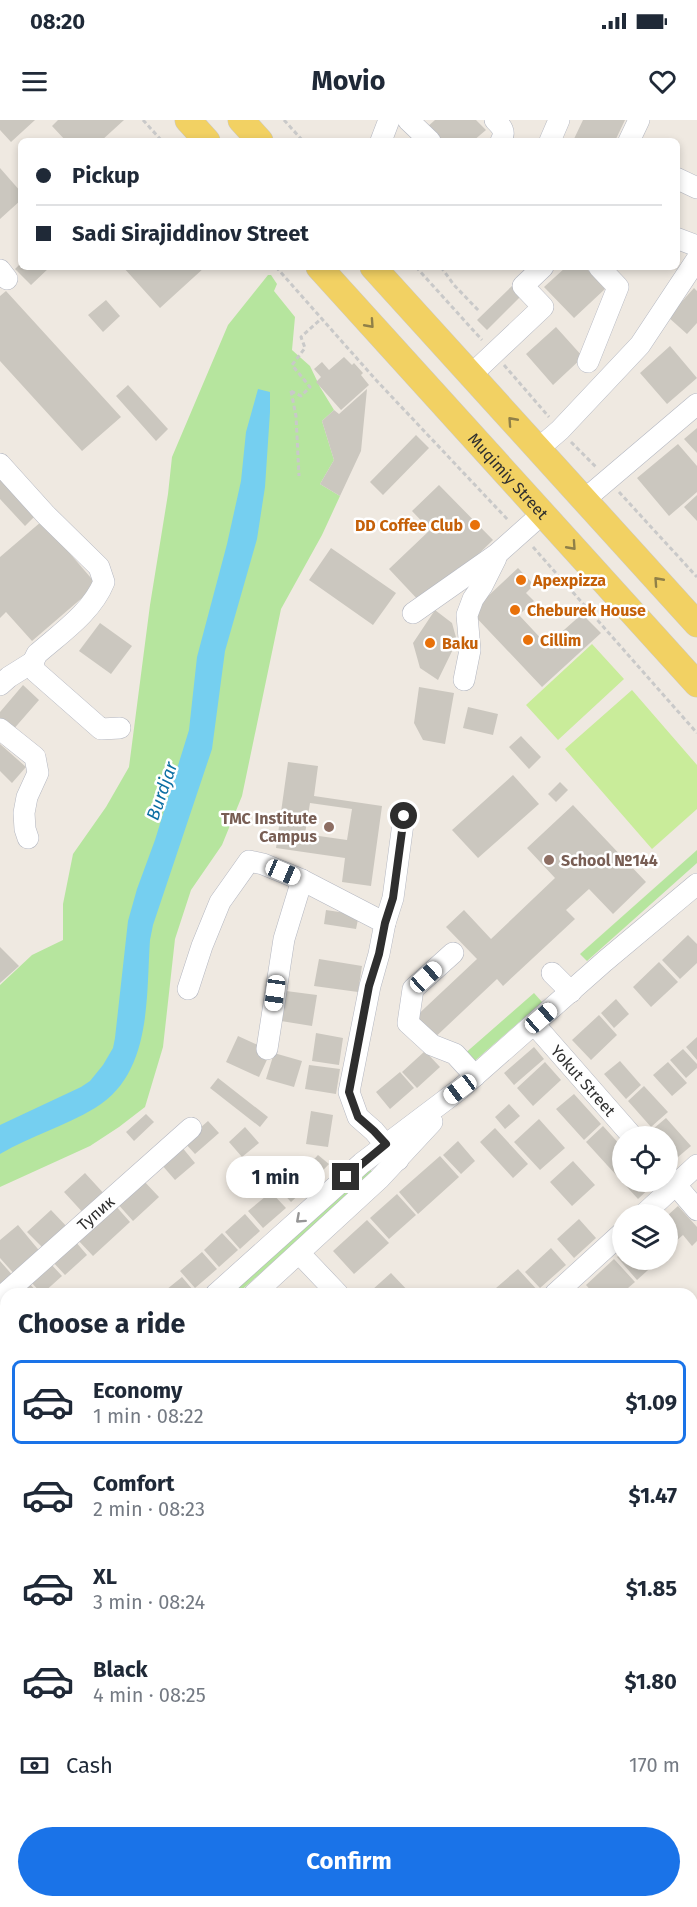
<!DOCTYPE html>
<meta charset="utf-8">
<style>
body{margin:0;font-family:"Fira Sans",sans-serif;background:#f6f6f7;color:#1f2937;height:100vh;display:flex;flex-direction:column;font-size:22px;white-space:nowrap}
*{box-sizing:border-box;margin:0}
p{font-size:20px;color:#747a83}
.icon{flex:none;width:33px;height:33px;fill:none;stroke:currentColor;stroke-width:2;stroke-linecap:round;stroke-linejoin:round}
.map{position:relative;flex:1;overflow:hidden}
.drawer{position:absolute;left:0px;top:1168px;width:698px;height:620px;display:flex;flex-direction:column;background:#fff;border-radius:18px 18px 0 0;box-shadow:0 3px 9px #0003}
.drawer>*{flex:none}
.banner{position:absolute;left:18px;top:18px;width:662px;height:132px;border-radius:9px;box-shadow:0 3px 9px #0003;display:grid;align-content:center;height:132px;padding:0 18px;background:#fff}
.tools{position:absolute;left:612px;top:1006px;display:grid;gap:12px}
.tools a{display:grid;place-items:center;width:66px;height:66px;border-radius:50%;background:#fff;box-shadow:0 3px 9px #0003;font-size:30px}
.end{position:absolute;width:27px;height:27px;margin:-14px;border:8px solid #2e2e2e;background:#fff;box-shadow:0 0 0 3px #fff}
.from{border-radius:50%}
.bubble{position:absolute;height:42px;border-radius:21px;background:#fff;box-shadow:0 3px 9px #0003;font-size:20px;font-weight:700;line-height:42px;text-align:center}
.car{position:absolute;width:18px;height:36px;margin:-18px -9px;border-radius:8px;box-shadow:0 0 4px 2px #0007;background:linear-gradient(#fff 24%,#345 0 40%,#fff 0 76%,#345 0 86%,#fff 0)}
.banner b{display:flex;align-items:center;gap:21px;height:57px;font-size:22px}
.banner b+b{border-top:2px solid #e0e1e3}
.banner i{width:15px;height:15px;background:#1f2937}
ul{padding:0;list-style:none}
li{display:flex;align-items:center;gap:18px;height:84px;margin:0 12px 9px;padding:0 6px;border:3px solid transparent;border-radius:9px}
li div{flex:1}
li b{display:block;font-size:22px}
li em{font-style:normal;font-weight:700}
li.current{border-color:#1a73e8}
li>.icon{width:54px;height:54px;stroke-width:1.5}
h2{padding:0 18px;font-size:27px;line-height:72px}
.pay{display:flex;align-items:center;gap:15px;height:66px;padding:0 18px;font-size:22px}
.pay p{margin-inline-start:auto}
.primary-button{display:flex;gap:12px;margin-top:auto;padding:12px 18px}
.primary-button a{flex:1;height:69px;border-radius:36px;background:#1a73e8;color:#fff;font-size:24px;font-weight:700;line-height:69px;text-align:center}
.status{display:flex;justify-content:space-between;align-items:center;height:42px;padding:0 30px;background:#fff;direction:ltr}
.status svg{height:16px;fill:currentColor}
header{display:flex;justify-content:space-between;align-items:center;height:78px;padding:0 18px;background:#fff;font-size:27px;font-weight:700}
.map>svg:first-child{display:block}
.green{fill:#b6e59e}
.pitch{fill:#c9ec9a}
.water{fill:#75cff0}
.building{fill:#cbc7bf;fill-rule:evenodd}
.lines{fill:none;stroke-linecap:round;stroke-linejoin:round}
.minor-casing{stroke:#b4b7c1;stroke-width:22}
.major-casing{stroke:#c9c9c9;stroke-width:27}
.path{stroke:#c9c9c9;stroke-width:3;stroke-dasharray:4.5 3;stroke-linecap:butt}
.minor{stroke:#fff;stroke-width:21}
.major{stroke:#f2d163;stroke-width:26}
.oneway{stroke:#908048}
.oneway2{stroke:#969696}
.route{stroke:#2e2e2e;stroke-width:8}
.food-dot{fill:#e8710a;stroke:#fff;stroke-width:2}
.education-dot{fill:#8d6e63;stroke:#fff;stroke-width:2}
.labels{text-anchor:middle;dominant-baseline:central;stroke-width:5;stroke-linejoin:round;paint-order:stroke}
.street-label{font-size:16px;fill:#2e2e2e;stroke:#fff}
.food-label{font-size:16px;font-weight:bold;fill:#c56008;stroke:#fff;text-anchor:start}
.education-label{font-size:16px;font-weight:bold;fill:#785e54;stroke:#fff;text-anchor:end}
.water-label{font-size:18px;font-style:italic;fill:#0d6fa3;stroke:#fff}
</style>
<div class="status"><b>08:20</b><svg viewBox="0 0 49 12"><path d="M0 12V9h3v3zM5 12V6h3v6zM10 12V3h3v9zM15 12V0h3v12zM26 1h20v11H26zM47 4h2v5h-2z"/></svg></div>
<header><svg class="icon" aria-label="menu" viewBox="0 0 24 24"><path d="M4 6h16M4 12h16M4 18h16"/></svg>Movio<svg class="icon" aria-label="heart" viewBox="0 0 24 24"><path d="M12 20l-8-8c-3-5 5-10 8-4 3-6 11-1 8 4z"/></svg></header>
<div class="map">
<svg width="697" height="1787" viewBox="0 0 697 1787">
<rect width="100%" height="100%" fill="#efe9e1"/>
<path class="green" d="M268 155H271L277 164 274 171 295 197 292 230 310 246 320 267 334 290 322 301 334 340 320 364 340 376 322 415 281 489 242 676 222 725 191 770 175 819 163 927 145 987 119 1007 90 1026 0 1067V865L32 835 63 820V784L73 734 106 687 129 647 150 485 168 374 172 337 228 205Z
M697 730V743L587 841 580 834Z
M534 873 542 882 470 945 462 936Z
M369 1048 373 1053 237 1174H227Z"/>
<path class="pitch" d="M592 524 624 559 558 620 526 585Z
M632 570 697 645V689L652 729 565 629Z"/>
<path class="water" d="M258 269 270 272V292L265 367 257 419 225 531 212 629 153 805 150 820C146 878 152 954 95 988 65 1006 31 1016 0 1034V1005L81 967 90 961 103 945 113 928 115 918 128 801 137 769 155 720 189 610 197 537 227 424 241 361 246 312Z"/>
<path class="building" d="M0 0H35L11 22 0 10Z
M58 0H124L101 21H66L52 6Z
M435 0H476L486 10 473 21H437L426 8Z
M583 0H625L615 21H573Z
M0 48 21 72V80L0 99Z
M21 143V147H50L31 165 15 149Z
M123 147H205L160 188Z
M566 147H585L605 169 574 198 544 167Z
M513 165 522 175 487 210 477 200Z
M694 168 697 171V203L687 214 668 197Z
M6 171 121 297 82 331 0 241V176Z
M106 180 120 196 103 212 88 195Z
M556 207 583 237 553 265 526 234Z
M670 226 697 258 667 284 640 253Z
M344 237 352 245 354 243 363 253 361 255 369 265 341 290 316 262 321 257 314 249 322 242 329 250Z
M128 265 168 309 156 321 116 276Z
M367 269 361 331 340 376 320 364 334 340 322 301 334 290 339 294Z
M697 308V333L684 319Z
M416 315 429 328 383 375 370 362Z
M678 324 697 346V372L669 396 637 358Z
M0 354 37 394 25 406 0 379Z
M439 365 493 420 461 451 458 448 421 483 389 449 430 410 412 391Z
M697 375V401L684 387Z
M42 401 97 465 32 521 6 492 0 498V437Z
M331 428 396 473 373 505 309 460Z
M518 448 534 465 526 473 534 481 519 495 547 525 582 494 601 513 542 567 471 492Z
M435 490 452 503 457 521 438 560 420 548 413 523Z
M100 503 132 526 111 554 79 531Z
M23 565 39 580 12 611 0 600V592Z
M419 567 454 573 445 624 423 620 414 603Z
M468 587 498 594 493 615 463 608Z
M521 616 541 637 529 649 509 627Z
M0 624 26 647 12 663 0 651Z
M288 642 318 646 314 676 382 686 371 766 342 762 345 738 276 728ZM310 683 352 689 347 720 305 714Z
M513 655 539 684 478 738 452 710Z
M560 662 568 670 556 682 548 674Z
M573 685 646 762 613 794 589 769 566 790 575 799 503 866 497 859 429 923 410 902 477 839 446 807 464 790 491 819 555 758 527 728Z
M326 790 359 795 356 809 324 804Z
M688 815 697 824V843L680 859 662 840Z
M0 827 19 846 0 863Z
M319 839 362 846 358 872 314 866Z
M659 842 678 862 651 887 633 867Z
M286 871 317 875 312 906 281 901Z
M616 879 629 894 614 908 601 893Z
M599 895 617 915 591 940 572 920Z
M316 913 343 918 339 945 312 941Z
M238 916 271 931 259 957 226 942Z
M697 917V940L686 927Z
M534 927 544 939 514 965 504 953Z
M683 929 697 944V948L686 958 670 940Z
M425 931 440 947 417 968 402 952Z
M274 933 302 941 294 967 266 959Z
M620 941 641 965 626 979 604 954Z
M545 942 561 960 533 986 517 968Z
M668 942 687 963 672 976 653 955Z
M309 945 340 949 336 974 305 969Z
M400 952 414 968 390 989 376 972Z
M218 958 268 997 260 1007 210 968Z
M644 966 668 992 651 1007 628 981Z
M574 974 601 1004 584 1020 556 989Z
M509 984 520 996 505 1009 495 997Z
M311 991 333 995 328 1027 306 1024Z
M146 994 154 1002 134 1021 126 1012Z
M666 998 691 1026 678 1037 668 1025V1017H660L653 1009Z
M539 999 565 1028 540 1050 514 1022Z
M208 1001 219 1013 195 1034 184 1022Z
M603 1006 622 1027V1062L655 1063 638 1079 586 1022Z
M245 1007 259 1023 242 1037 229 1022Z
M495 1008 528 1044 513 1058 480 1022Z
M458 1021 475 1041 461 1054 443 1035Z
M181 1026 195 1043 175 1060 161 1044Z
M318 1035 329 1044 309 1065 299 1055Z
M440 1036 459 1057 418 1094 399 1072Z
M573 1041 595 1065 572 1086 550 1062Z
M85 1053 107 1077 86 1096 64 1072Z
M294 1056 305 1069 291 1082 279 1069Z
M142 1059 159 1077 133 1101 116 1082Z
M271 1072 286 1088 263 1108 248 1091Z
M397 1074 416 1095 389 1119 370 1098Z
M114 1084 130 1102 93 1136 77 1119Z
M678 1086 697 1107V1121L692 1126 683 1115 668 1128V1095Z
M51 1090 69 1109 46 1131 27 1112Z
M245 1094 260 1111 240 1129 225 1112Z
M579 1099 596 1118 574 1138 557 1119Z
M367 1100 389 1123 354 1154 333 1131Z
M18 1105 42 1134 16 1156 0 1138V1120Z
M222 1113 238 1130 219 1147 204 1130Z
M75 1121 87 1135 65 1155 52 1141Z
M551 1128 566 1145 540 1168 525 1152Z
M202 1132 217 1149 195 1168 180 1151Z
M622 1132V1140H656L657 1142 637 1160 617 1137Z
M614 1139 635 1162 621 1174H594L586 1165Z
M0 1141 15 1158 0 1170Z
M50 1143 62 1156 42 1174 30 1161Z
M518 1149 539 1172 536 1174H489Z
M391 1153 411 1174H376L372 1170Z
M182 1157 193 1170 188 1174H161Z
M28 1162 39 1174H14Z
M2 1185 6 1189V1205L0 1210V1187Z
M697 1248V1290L692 1284V1253Z
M0 1323 6 1329V1342L0 1347Z
M692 1343 697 1349V1372L692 1377Z
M6 1423V1454L0 1460V1429Z
M692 1444 697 1449V1476L692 1482Z
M697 1489V1524L692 1518V1494Z
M0 1606 6 1613V1634L0 1627Z
M692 1609 697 1615V1628L692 1633Z
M0 1630 6 1637V1659L0 1664Z
M6 1690V1739L0 1732V1695Z
M693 1761 697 1765V1787H664L670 1782H692V1763Z
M197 1782H223L227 1787H191Z
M226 1782H256L250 1787H231Z
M281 1782H309L314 1787H275Z
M325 1782H361L365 1786 319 1787Z
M382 1782H426L430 1787H387Z
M483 1782H503L498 1787H478Z
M524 1782H550L555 1787H521L520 1785Z
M577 1782H598L604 1787H572Z"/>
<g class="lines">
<g class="minor-casing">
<g id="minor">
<path d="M408 0 430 21"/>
<path d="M495 0C502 7 506 12 501 21"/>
<path d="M381 21 389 0"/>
<path d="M550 21 559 0"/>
<path d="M629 21 639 0"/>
<path d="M676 58 697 68"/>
<path d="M676 118 697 126"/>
<path d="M0 150 7 159"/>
<path d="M588 242 618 167 599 147"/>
<path d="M471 255 543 187 523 166 543 147"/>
<path d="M538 329 560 310 640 225 697 139"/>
<path d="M0 344 46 395 99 447 104 462C92 492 61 513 37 534L33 542 35 551 101 609 120 608"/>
<path d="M584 380 697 284"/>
<path d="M413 493 497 434 542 394"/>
<path d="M464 560 470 530 467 495 473 479 482 466 496 438"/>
<path d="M0 565 9 557 33 542"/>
<path d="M0 609 35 637 38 653 27 677 24 693 25 709 28 718"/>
<path d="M385 803 393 778 404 696"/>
<path d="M453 833 413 869 408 903 432 925 455 934 475 956"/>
<path d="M552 853 571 872"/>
<path d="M188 869 202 826 220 782 249 741 263 744 302 760"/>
<path id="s1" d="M534 904 633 1017"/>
<path d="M267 929 284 819 302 760 385 803 379 834 370 866 349 972 358 997 374 1011 398 1040"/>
<path d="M668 1056 697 1090"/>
<path d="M643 1095 697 1045"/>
<path d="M299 1133 338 1174"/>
<path d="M216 1174 362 1043 460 969 605 841 697 764"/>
<path d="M254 1174 379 1059 432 1002"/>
<path d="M555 1174 622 1113"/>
<path id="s2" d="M0 1178 191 1008"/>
<path d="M692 1317 697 1312"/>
<path d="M0 1369 6 1364"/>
<path d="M0 1403 6 1398"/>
<path d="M692 1568 697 1574"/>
<path d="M0 1679 6 1674"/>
<path d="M0 1781 5 1787"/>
<path d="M629 1782 634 1787"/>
<path d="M175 1787 181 1782"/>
<path d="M457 1787 463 1782"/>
</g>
</g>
<g class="major-casing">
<g id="major">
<path d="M188 0 207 21"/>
<path d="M241 0 260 21"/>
<path id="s3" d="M319 147 697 564"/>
<path d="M373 147 697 504"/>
</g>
</g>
<path class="path" d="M143 0 162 21
M284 0 303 21
M276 147 376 260 508 400
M416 147 482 220
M441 147 454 165 479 191
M504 245 549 297
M291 271 301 276 310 267 292 245 305 228 301 217 322 198
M291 271 296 296 299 356
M571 322 596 347
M619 372 697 457
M533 427 697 613"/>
<use href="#minor" class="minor"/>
<use href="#major" class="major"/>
</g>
<defs><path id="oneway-chevron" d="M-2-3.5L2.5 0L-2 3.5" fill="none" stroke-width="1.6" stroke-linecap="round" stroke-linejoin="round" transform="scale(1.5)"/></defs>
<g class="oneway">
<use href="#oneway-chevron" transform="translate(370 204) rotate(48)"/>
<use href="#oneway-chevron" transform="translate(512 301) rotate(-132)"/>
<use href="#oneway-chevron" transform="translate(572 426) rotate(48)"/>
<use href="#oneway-chevron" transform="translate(658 461) rotate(-132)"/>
</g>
<use class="oneway2" href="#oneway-chevron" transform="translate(300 1099) rotate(138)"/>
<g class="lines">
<path class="route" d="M346 1057 386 1024 374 1011 358 997 349 972 369 866 379 834 385 803 393 778 404 696"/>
</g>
<g class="food-dot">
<circle cx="475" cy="405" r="6"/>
<circle cx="521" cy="460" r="6"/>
<circle cx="515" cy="490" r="6"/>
<circle cx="528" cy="520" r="6"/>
<circle cx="430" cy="523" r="6"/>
</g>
<g class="education-dot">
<circle cx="329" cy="707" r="6"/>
<circle cx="549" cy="740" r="6"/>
</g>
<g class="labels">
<g class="street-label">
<text stroke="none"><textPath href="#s3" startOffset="282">Muqimiy Street</textPath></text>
<text stroke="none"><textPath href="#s1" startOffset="75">Yokut Street</textPath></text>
<text stroke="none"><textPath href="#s2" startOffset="128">Тупик</textPath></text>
</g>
<g class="food-label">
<text x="463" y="405" text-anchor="end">DD Coffee Club</text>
<text x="533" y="460">Apexpizza</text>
<text x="527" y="490">Cheburek House</text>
<text x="540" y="520">Cillim</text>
<text x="442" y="523">Baku</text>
</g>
<g class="education-label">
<text x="317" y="698">TMC Institute<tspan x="317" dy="18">Campus</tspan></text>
<text x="561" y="740" text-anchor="start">School №144</text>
</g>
<g class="water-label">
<text transform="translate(162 671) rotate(-71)">Burdjar</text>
</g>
</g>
</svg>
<div class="tools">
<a><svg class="icon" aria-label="locate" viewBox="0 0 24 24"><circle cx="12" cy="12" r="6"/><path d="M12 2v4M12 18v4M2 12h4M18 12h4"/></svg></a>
<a><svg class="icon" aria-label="layers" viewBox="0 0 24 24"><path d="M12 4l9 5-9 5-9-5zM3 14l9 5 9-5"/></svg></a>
</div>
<i class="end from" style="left:404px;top:696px"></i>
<i class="end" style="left:346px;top:1057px"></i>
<div class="bubble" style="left:226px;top:1036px;width:99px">1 min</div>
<i class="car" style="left:283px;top:752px;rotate:113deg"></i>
<i class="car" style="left:426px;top:857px;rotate:48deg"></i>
<i class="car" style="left:275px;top:873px;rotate:188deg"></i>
<i class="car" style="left:541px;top:898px;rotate:49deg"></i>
<i class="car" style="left:460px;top:969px;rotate:233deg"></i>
<div class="banner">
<b><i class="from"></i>Pickup</b>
<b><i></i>Sadi Sirajiddinov Street</b>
</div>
<section class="drawer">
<h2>Choose a ride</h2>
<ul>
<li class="current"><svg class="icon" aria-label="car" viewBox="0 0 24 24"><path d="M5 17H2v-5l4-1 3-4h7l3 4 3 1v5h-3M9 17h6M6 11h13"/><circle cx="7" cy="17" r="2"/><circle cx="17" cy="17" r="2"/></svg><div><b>Economy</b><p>1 min · 08:22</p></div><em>$1.09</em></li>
<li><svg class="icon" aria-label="car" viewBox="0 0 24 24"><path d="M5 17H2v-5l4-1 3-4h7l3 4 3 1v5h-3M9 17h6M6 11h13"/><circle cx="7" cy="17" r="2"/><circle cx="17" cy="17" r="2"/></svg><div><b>Comfort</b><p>2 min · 08:23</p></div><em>$1.47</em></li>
<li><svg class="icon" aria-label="car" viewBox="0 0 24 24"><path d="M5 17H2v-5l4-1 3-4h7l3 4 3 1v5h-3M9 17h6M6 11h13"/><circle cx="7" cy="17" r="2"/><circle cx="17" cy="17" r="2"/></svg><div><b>XL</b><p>3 min · 08:24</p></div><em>$1.85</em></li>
<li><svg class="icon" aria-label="car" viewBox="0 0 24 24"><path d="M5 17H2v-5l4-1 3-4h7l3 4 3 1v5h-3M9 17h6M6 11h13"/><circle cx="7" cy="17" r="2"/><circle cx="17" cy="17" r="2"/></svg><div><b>Black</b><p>4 min · 08:25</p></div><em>$1.80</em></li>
</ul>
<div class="pay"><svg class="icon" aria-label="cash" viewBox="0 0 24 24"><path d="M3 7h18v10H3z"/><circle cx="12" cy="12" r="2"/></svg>Cash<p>170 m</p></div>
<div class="primary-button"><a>Confirm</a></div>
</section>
</div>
